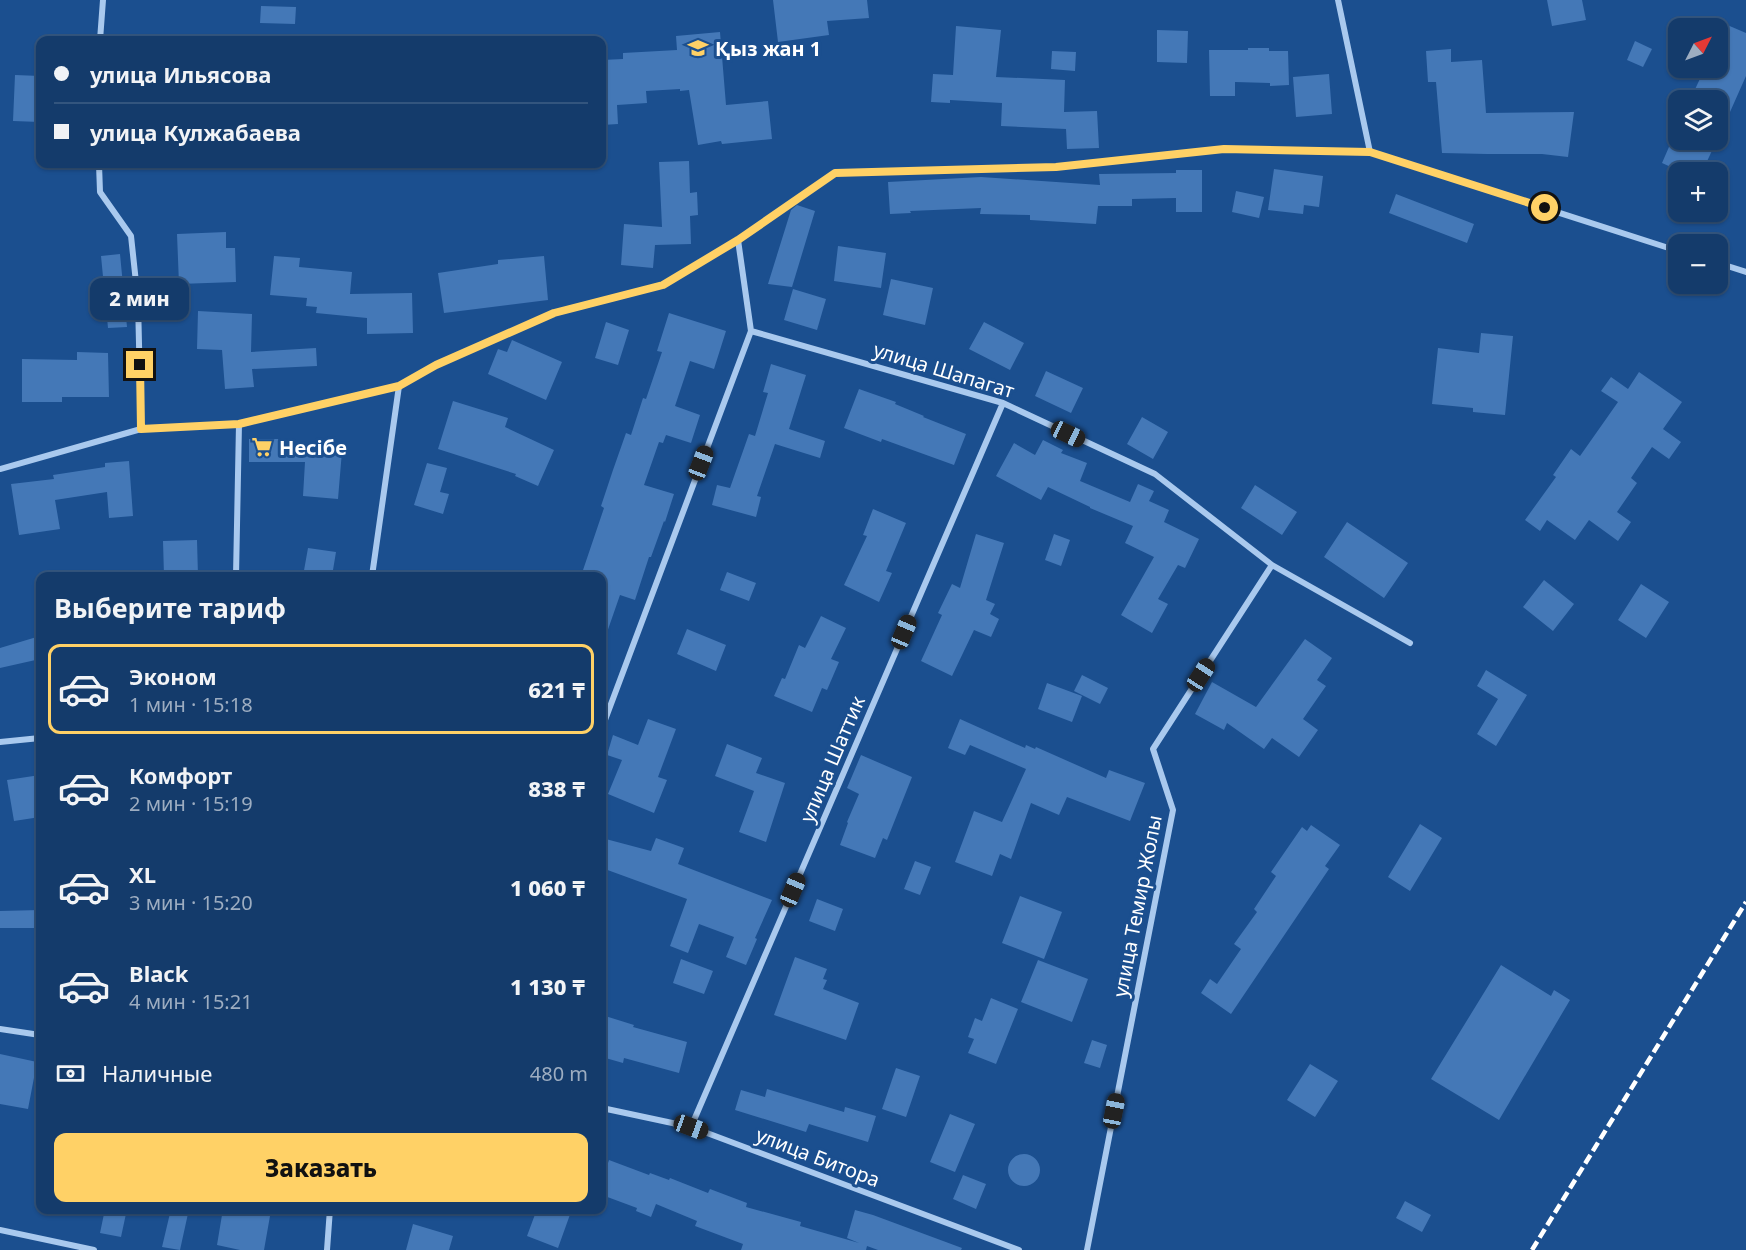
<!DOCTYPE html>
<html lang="ru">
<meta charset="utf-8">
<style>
body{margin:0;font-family:"Noto Sans",sans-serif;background:#214673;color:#f1f3f6;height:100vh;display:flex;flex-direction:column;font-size:22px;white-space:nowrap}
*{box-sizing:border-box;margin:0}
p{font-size:20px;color:#9dadc1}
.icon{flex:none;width:33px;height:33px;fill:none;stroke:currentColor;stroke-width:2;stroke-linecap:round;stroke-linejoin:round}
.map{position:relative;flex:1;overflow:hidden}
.drawer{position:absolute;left:36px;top:572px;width:570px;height:642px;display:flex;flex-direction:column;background:#143b6b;border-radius:12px;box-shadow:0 2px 4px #0004,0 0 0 2px #33557e}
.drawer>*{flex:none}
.hud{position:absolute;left:36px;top:36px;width:570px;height:132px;border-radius:12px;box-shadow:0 2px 4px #0004,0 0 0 2px #33557e;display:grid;align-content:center;height:132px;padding:0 18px;background:#143b6b}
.needle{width:39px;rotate:48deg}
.controls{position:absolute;left:1668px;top:18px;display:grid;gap:12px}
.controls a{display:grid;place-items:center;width:60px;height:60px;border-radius:12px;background:#143b6b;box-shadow:0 2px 4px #0004,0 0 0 2px #33557e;font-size:30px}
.end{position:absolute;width:27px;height:27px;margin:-14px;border:8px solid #ffd166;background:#111;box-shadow:0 0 0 3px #111}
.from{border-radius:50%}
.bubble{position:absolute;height:42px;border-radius:12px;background:#143b6b;box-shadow:0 2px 4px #0004,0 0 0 2px #33557e;font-size:20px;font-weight:800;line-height:42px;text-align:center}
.car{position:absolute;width:18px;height:36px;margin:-18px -9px;border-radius:8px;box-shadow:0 0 4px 2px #0007;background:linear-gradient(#222 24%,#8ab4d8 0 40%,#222 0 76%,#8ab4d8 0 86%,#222 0)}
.hud b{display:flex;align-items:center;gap:21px;height:57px;font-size:22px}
.hud b+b{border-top:2px solid #33557e}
.hud i{width:15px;height:15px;background:#f1f3f6}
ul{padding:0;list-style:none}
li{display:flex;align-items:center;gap:18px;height:90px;margin:0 12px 9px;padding:0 6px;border:3px solid transparent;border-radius:12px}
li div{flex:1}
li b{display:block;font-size:22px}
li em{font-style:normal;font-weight:800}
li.selected{border-color:#ffd166}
li>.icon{width:54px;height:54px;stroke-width:1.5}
h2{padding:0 18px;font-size:27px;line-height:72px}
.pay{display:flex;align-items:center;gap:15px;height:66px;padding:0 18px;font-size:22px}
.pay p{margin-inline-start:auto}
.button{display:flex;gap:12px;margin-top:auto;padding:12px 18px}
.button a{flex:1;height:69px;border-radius:12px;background:#ffd166;color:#111;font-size:24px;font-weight:800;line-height:69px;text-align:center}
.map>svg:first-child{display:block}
.building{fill:#4478b7}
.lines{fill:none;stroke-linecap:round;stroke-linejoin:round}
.minor{stroke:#a9c9ee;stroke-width:6}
.rail{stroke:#fff;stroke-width:4.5;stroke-dasharray:10 4.5;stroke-linecap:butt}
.route{stroke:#ffd166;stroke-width:8}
.labels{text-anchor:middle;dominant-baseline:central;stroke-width:6;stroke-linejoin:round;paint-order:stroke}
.poi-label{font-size:20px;font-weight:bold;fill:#fff;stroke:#1b4f8f;text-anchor:start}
.street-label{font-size:20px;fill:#fff;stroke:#1b4f8f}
</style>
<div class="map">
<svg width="1746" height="1250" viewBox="0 0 1746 1250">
<rect width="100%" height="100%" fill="#1b4f8f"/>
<path class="building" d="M773 0H867L869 18 827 21 829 35 778 42Z
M1547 0H1582L1586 20 1552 26Z
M261 6 296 7 295 24 260 23Z
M1725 24 1746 33V76L1718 139V100H1690L1705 68H1718V40Z
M956 26 1001 30 996 77 1065 80 1064 112 1097 111 1099 148 1067 149 1066 129 1001 126 1002 103 950 100V103L931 102 933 74 953 75Z
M1157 30 1188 31 1187 63 1157 62Z
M720 32 726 105 768 101 772 139 722 144 721 141 698 145 689 90 680 91V89L646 91 647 103 617 105 618 124 602 125V60L623 59V53L677 50 676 36Z
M1635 41 1652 49 1643 67 1627 60Z
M1248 48H1269V51H1288L1289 85 1270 86V83L1235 82V96H1210L1209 50H1248Z
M1451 49V62L1482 60 1486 113 1574 112 1568 157 1542 154H1487L1442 153 1436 82H1428L1426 51Z
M1052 51 1076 52 1075 71 1051 69Z
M1329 74 1332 114 1296 117 1293 77Z
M15 75 40 76V122L13 121Z
M1672 140H1717L1702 172H1682L1662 163Z
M689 161 690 193 697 192 698 215 690 216 691 244 655 245 653 268 621 265 624 224 662 227 659 162Z
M1274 169 1323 176 1319 207 1304 205 1303 214 1268 210Z
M1176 170H1202V212H1176V198L1132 199V206H1098L1096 224 1030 220V215L980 214 981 208 910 211 911 213 890 214 888 182 981 177 1100 185 1099 174 1176 173Z
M1236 191 1264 197 1259 218 1232 212Z
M1396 194 1474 224 1467 243 1389 213Z
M797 205 815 211 792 287 768 284 791 210Z
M226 232V248H235L236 282 179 284 177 234Z
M838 246 886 253 881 288 834 281Z
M120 254 127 327 108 328 101 256Z
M274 256 300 258 299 267 352 272 350 294 412 293 413 333 367 334V318L316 313 317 307 306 306 307 298 270 295Z
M544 256 548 300 444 313 438 273 498 264V260Z
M891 279 933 288 925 325 883 315Z
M793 289 826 299 817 330 784 320Z
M198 311 252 314 251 352 316 348 317 366 252 369 254 387 225 389 222 350 197 349Z
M669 313 726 331 714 369 690 361 675 406 700 415 691 443 666 435 663 443 659 442 644 485 674 494 665 522 664 521 651 557H649L635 600 620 595 604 641 602 640V576H591L582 573 604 508 601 506 613 470 626 433 631 435 643 398 646 399 662 352 657 351Z
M606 322 629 330 618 365 595 358Z
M984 322 1024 343 1010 370 969 349Z
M1481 333 1513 336 1505 415 1473 412V408L1432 404 1438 348 1479 353Z
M512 340 562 362 546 400 488 374 498 349 507 352Z
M77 352 108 353 109 397H62V402H22V359L77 360Z
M771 364 806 375 789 429 825 441 820 458 775 444 757 496 761 497 756 517 712 505 717 485 730 488 749 434 755 436 768 393 763 392Z
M1046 371 1083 388 1071 413 1035 396Z
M1639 372 1682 402 1663 429 1681 442 1669 459 1652 447 1631 478 1637 483 1617 512 1631 522 1618 541 1589 520 1575 540 1547 520 1540 531 1525 520 1556 477 1553 475 1571 449 1580 456 1618 402 1601 391 1611 377 1628 389Z
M859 389 896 402 895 404 924 416 923 417 966 434 954 465 882 439 881 442 844 428Z
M453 401 508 418 505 427 554 450 538 486 515 476 516 474 438 449Z
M1142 417 1168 432 1153 459 1127 444Z
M249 439H280V446L342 451 338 499 303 496 305 462H249Z
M1043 440 1063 450 1061 453 1087 463 1080 481 1130 502 1138 484 1154 491 1149 501 1169 510 1164 522 1199 539 1185 568 1178 565 1158 599 1168 604 1152 633 1121 615 1154 557 1125 543 1133 526 1090 508V507L1048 487 1041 500 996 476 1014 443 1035 455Z
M129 461 133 516 109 518 107 492 55 500 60 529 19 535 11 484 54 479 53 475 105 467V463Z
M427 463 447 468 440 492 449 494 443 514 414 505Z
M1255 485 1297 512 1282 535 1241 508Z
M873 509 906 523 886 571 892 573 879 602 844 585 867 536 863 535Z
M1347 522 1408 563 1384 598 1324 557Z
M976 534 1004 543 986 600 995 604 990 614 999 619 991 637 974 630 952 676 921 661 942 615 938 613 952 584 960 588Z
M1054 534 1070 540 1061 566 1045 560Z
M197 540 198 576H164L163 541Z
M308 548 336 552 332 576H303Z
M727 572 756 583 749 601 720 590Z
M1544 580 1574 604 1553 631 1523 607Z
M1641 584 1669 602 1646 638 1618 620Z
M821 616 846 628 831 659 839 662 827 690 822 688 812 712 774 696 782 678 785 679 799 645 805 648Z
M687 629 726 645 716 671 677 654Z
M40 636V659L0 668V648Z
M1305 639 1332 658 1317 680 1326 686 1303 719 1318 730 1299 757 1272 738 1264 749 1227 723 1224 730 1195 714 1212 682 1256 707Z
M1486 670 1527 695 1496 746 1477 734 1498 699 1477 686Z
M1082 675 1108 688 1100 704 1074 691Z
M1047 683 1082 696 1072 722 1038 709Z
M648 719 676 729 658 777 667 780 654 813 608 794 622 760 607 755 613 735 638 745Z
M960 719 1025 748 1026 745 1035 749 1036 747 1106 778 1109 770 1145 783 1130 821 1067 797 1059 815 1031 803 1011 859 1000 854 992 876 955 862 974 811 1002 822 1026 769 970 745 965 755 948 748Z
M727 744 762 758 756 773 785 783 766 842 739 832 754 791 715 776Z
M861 755 912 777 887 840 883 838 875 858 840 845 848 823 847 822 859 794 847 788Z
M40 775V817L14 821 7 780Z
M1420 824 1442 838 1410 891 1388 877Z
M1311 825 1340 845 1325 866 1329 869 1231 1014 1201 993 1210 979 1217 984 1241 949 1234 944 1257 912 1254 909 1276 876 1271 872 1302 827 1307 831Z
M602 838 651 851 656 838 684 848 678 864 772 900 755 938 757 939 746 965 726 957 734 937 699 924 688 953 670 946 687 899 602 868Z
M915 861 931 867 920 895 904 889Z
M1020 896 1062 912 1044 959 1002 943Z
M817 899 843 909 835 931 809 921Z
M40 910V928H0V911Z
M795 957 827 969 823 979 827 980 823 989 859 1003 846 1040 774 1015Z
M681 959 713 971 704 994 673 983Z
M1038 960 1088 979 1072 1022 1021 1002Z
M1501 965 1551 996 1554 990 1570 1000 1499 1120 1431 1079Z
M991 998 1018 1009 996 1064 968 1053 974 1039 968 1037 975 1018 982 1021Z
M602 1015 634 1025 633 1027 687 1042 679 1073 624 1058 623 1063 602 1057Z
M1092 1040 1107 1045 1100 1068 1084 1063Z
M0 1054 37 1062 28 1109 0 1104Z
M1310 1064 1338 1081 1315 1117 1287 1100Z
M896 1068 920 1076 906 1117 882 1109Z
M767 1089 844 1112 845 1107 876 1116 868 1142 809 1124 806 1132 735 1110 741 1090 765 1097Z
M950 1114 975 1124 955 1172 930 1162Z
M1008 1170a16 16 0 1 1 32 0a16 16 0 1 1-32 0Z
M609 1160 649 1175 650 1173 669 1180 670 1178 708 1193 710 1189 747 1203 746 1207 801 1222 800 1226 859 1243 847 1238 855 1210 873 1215 962 1248 961 1250H878L867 1246 866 1250H741L743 1244 695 1226 697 1221 656 1204 651 1217 636 1211 637 1208 602 1195V1181Z
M963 1175 986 1184 976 1209 953 1199Z
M1405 1201 1431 1215 1422 1232 1396 1218Z
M105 1209H127L121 1237 100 1233Z
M171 1209H189L180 1250 162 1247Z
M223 1209H235L270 1216 264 1250H240L217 1245Z
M537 1209H572L558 1248 527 1236Z
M413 1224 453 1236 449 1250H406Z"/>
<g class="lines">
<path class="minor" d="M1338 0 1370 152
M100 40 103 0
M99 164 100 192 131 236 138 301 141 429
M738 240 751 331 1003 403 1155 474 1272 565 1410 643
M1718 263 1746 272
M0 469 141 429 239 424 399 386 436 365 554 313 663 285 738 240 835 173 1056 167 1224 149 1370 152 1678 251
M236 576 239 424
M372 576 399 386
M602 728 751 331
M0 742 40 738
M0 1029 40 1035
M602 1108 691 1127 1019 1250
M691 1127 1003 403
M0 1230 94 1250
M327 1250 330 1209
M1087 1250 1173 810 1153 749 1272 565"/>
<path class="rail" d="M1532 1250 1746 902"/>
</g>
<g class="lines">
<path class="route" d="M140 365 141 429 239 424 399 386 436 365 554 313 663 285 738 240 835 173 1056 167 1224 149 1370 152 1545 208"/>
</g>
<defs>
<g id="school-bare" transform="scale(1.62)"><path d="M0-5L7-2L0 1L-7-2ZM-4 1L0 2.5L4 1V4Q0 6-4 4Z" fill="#ffd166" stroke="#1b4f8f" stroke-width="2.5" paint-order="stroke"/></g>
<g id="supermarket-bare" transform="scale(1.62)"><path d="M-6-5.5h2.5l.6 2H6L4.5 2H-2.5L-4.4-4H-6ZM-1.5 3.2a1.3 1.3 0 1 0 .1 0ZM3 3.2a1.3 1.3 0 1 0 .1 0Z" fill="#ffd166" stroke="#1b4f8f" stroke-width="2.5" paint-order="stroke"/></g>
</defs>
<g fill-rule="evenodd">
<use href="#school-bare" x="698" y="48"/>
<use href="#supermarket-bare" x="262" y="447"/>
</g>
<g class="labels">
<g class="poi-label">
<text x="715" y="48">Қыз жан 1</text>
<text x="279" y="447">Несібе</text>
</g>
<g class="street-label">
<text transform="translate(944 370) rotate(17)">улица Шапагат</text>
<text transform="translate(832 759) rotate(-67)">улица Шаттик</text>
<text transform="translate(1137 906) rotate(-79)">улица Темир Жолы</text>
<text transform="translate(818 1157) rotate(21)">улица Битора</text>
</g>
</g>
</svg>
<div class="controls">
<a><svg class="needle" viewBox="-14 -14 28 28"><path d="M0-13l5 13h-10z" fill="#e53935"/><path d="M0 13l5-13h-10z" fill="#9dadc1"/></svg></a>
<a><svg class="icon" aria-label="layers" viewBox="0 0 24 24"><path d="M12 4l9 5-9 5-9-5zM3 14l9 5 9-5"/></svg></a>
<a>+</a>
<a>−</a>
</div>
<i class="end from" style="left:1545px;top:208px"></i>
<i class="end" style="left:140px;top:365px"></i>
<div class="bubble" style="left:90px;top:278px;width:99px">2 мин</div>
<i class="car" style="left:1068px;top:434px;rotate:115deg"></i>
<i class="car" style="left:701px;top:463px;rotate:21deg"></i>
<i class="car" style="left:904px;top:632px;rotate:23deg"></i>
<i class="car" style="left:1201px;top:675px;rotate:33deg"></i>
<i class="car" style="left:793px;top:890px;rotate:23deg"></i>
<i class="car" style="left:1114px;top:1111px;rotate:11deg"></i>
<i class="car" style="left:691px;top:1127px;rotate:110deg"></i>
<div class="hud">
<b><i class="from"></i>улица Ильясова</b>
<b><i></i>улица Кулжабаева</b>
</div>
<section class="drawer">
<h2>Выберите тариф</h2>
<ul>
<li class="selected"><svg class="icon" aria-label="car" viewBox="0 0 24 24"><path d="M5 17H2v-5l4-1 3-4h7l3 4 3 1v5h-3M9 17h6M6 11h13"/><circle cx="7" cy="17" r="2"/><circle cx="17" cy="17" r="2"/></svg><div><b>Эконом</b><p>1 мин · 15:18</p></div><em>621 ₸</em></li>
<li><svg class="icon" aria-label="car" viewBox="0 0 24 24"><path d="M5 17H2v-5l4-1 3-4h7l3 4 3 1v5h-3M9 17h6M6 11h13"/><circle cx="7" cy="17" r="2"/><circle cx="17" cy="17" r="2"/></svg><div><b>Комфорт</b><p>2 мин · 15:19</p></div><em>838 ₸</em></li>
<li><svg class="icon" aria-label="car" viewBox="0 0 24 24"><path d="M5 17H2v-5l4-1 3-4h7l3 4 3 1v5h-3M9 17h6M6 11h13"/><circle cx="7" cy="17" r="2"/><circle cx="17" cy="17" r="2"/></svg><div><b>XL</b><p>3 мин · 15:20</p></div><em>1 060 ₸</em></li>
<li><svg class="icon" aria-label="car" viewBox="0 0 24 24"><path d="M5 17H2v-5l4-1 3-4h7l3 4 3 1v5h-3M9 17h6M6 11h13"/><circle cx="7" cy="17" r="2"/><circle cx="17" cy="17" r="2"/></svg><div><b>Black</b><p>4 мин · 15:21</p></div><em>1 130 ₸</em></li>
</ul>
<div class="pay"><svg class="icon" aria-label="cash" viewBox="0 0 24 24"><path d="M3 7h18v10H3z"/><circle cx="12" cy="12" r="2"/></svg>Наличные<p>480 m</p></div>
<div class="button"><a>Заказать</a></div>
</section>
</div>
